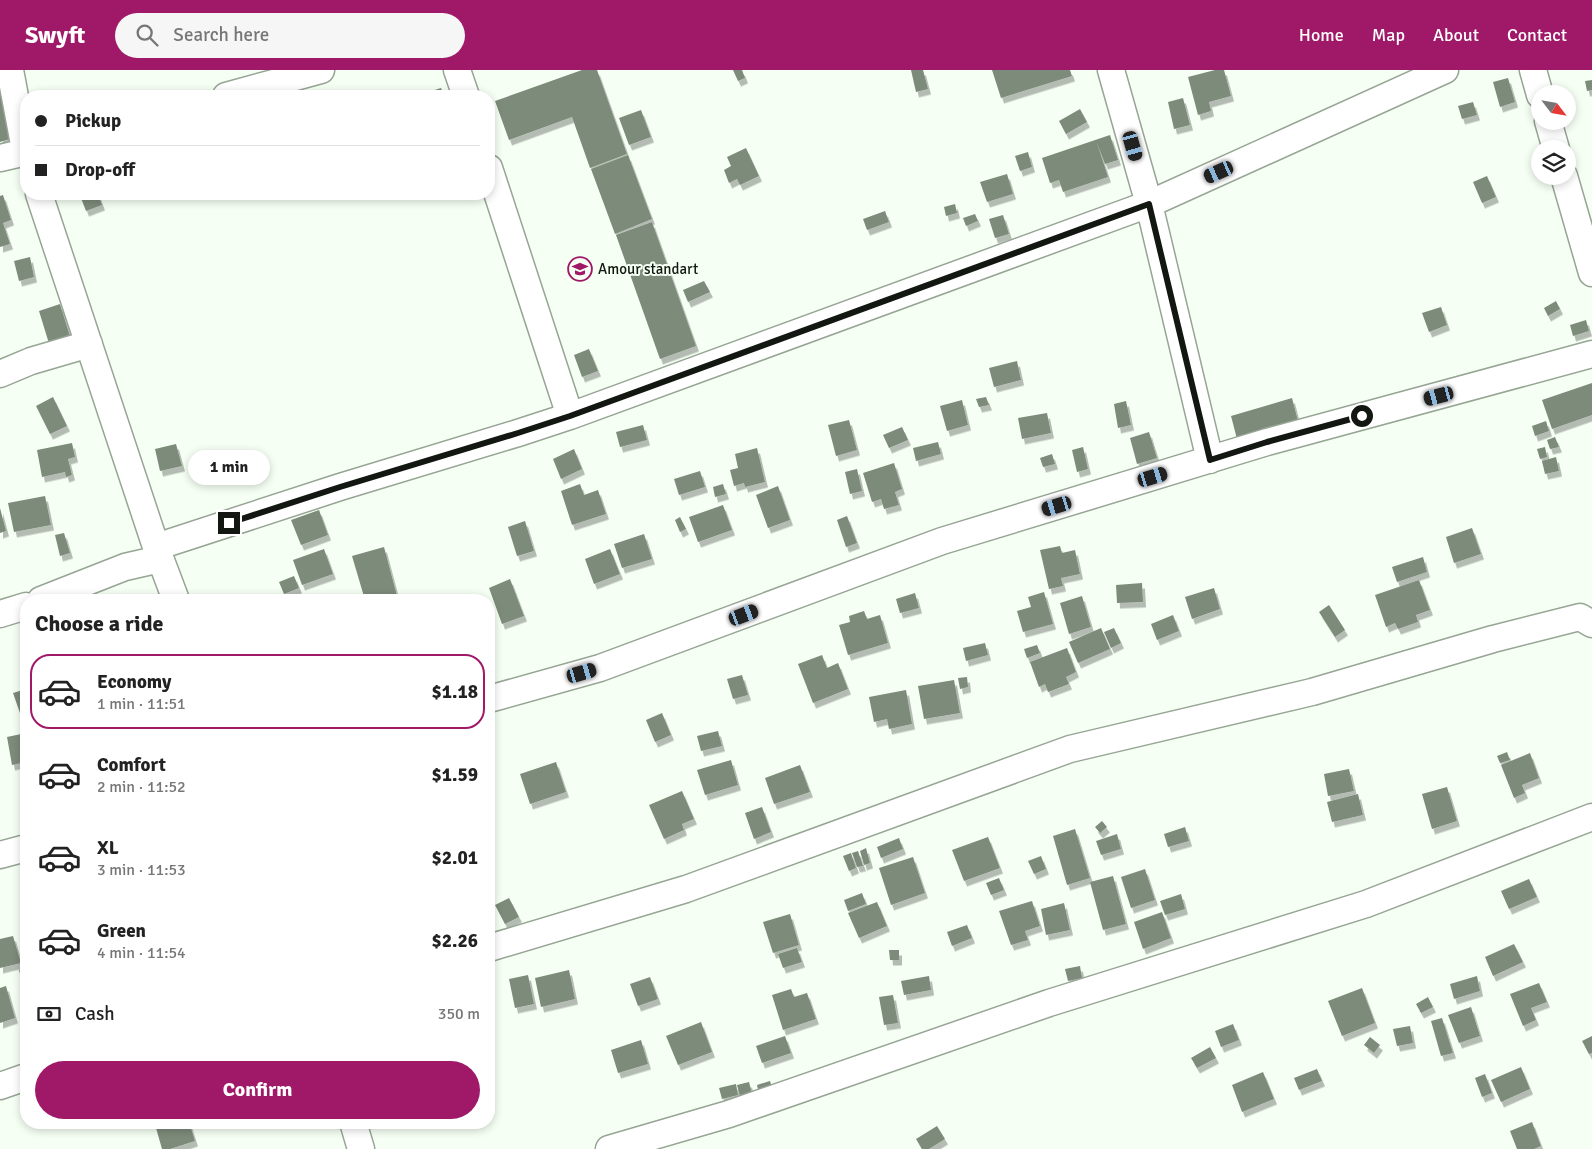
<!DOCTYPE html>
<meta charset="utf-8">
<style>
body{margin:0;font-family:Signika,sans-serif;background:#f6f6f6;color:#222;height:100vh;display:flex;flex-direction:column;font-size:19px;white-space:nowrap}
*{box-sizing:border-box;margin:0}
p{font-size:16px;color:#767676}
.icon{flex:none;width:28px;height:28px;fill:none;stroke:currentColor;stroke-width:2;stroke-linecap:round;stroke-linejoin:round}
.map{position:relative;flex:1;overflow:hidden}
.sheet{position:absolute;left:20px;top:524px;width:475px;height:535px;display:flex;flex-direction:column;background:#fff;border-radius:20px;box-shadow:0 2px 8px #0003}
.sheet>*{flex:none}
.hud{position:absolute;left:20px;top:20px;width:475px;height:110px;border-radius:20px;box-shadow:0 2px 8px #0003;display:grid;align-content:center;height:110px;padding:0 15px;background:#fff}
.needle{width:32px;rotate:121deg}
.tools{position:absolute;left:1531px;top:15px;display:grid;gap:10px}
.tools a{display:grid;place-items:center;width:45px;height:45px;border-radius:50%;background:#fff;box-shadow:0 2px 8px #0003;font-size:25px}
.end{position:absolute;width:22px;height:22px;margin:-11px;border:6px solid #121711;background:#fff;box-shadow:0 0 0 2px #fff}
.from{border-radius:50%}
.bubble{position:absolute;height:35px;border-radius:18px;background:#fff;box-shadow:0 2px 8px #0003;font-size:16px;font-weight:800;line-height:35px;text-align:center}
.car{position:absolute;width:15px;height:30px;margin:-15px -8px;border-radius:6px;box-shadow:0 0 4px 1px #0007;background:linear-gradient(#222 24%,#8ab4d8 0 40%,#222 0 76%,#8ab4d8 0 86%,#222 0)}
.hud b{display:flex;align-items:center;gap:18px;height:48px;font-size:19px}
.hud b+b{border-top:1px solid #e0e0e0}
.hud i{width:12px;height:12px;background:#222}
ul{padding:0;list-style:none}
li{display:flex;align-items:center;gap:15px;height:75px;margin:0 10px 8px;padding:0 5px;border:2px solid transparent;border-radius:20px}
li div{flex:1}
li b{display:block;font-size:19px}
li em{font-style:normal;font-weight:800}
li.current{border-color:#9f1968}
li>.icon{width:45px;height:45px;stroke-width:1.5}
h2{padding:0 15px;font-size:22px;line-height:60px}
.pay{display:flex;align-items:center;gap:12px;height:55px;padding:0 15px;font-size:19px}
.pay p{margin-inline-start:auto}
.cta{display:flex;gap:10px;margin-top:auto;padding:10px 15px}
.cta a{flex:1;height:58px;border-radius:30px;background:#9f1968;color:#fff;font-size:20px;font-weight:800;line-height:58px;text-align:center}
header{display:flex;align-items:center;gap:30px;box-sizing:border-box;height:70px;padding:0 25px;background:#9f1968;color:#fff}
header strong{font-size:24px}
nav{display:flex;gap:28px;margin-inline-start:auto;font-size:18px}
.search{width:350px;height:45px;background:#f6f6f6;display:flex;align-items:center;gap:12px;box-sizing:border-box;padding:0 18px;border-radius:28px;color:#767676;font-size:19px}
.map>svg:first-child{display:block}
.building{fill:#7d8b7a;filter:url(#shadow)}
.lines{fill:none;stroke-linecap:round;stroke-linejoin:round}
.minor-casing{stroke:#96a594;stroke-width:29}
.minor{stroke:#fff;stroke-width:26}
.route{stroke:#121711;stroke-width:6}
.labels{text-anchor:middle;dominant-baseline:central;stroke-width:4;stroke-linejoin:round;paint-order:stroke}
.poi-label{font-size:15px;fill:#121711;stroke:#f6fff4;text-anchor:start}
</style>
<header>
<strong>Swyft</strong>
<div class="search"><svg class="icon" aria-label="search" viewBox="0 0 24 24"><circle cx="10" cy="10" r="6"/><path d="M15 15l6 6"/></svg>Search here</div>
<nav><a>Home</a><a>Map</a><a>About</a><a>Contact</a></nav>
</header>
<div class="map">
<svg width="1592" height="1079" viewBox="0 0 1592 1079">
<defs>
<filter id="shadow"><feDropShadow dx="3" dy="5.5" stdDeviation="0" flood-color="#0004"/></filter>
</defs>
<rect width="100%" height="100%" fill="#f6fff4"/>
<path class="building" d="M582 0H597L627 84 590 98 572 47 509 70 495 31Z
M733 0H742L745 8 738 11Z
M911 0H923L928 19 916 22Z
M992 0H1070L1072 6 1001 28Z
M1215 0H1224L1231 26 1209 32 1211 41 1198 45 1188 7Z
M1508 8 1515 32 1500 37 1493 12Z
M1592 10V20L1587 21 1585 11Z
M0 11 16 67 0 72Z
M441 18 444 26H416Z
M1183 28 1190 55 1174 59 1168 32Z
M1473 32 1477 45 1462 49 1458 36Z
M1080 39 1087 52 1066 64 1059 51Z
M641 40 651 67 629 75 619 48Z
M1110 65 1118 90 1105 94 1097 73 1108 107 1063 122 1059 110 1050 113 1042 88Z
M746 78 759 106 740 115 737 109 729 113 724 100 731 96 727 87Z
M1028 82 1032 97 1020 101 1015 86Z
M628 85 652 149 615 164 591 99Z
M1007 104 1013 124 987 132 980 112Z
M1487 106 1496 127 1482 133 1473 112Z
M90 124H98L102 135 86 141 81 128Z
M3 125 11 150 3 153 10 174 0 177V126Z
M955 134 957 143 946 146 944 137Z
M885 141 889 152 867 160 863 149Z
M975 144 978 151 966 156 963 148Z
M1003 145 1009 164 995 168 989 149Z
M652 152 696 276 660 289 616 165Z
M30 187 34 207 19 211 14 191Z
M704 211 710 222 688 232 683 220Z
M1556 231 1560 239 1548 246 1544 238Z
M60 234 72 273 51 280 39 241Z
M1441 237 1447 255 1429 262 1422 243Z
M1586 250 1589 261 1573 266 1570 255Z
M589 279 598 301 582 307 574 285Z
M1017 291 1021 310 994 317 989 298Z
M1592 313V345L1552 359 1542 330Z
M53 327 67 356 50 364 36 336Z
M986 327 989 335 979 337 976 329Z
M1292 328 1298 351 1237 369 1231 346Z
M962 330 968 355 947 361 940 336Z
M1126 331 1131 355 1118 358 1114 334Z
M1047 343 1051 363 1022 369 1018 348Z
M849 350 857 380 836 386 828 355Z
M1546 351 1549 361 1535 366 1532 356Z
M643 355 647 370 620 377 616 362Z
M902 357 908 370 889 378 883 365Z
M1149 362 1157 388 1137 394 1130 368Z
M1555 367 1559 377 1550 379 1547 370Z
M938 372 941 384 916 391 913 378Z
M72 373 75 387 68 389 72 405 66 407 65 402 42 407 37 380Z
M176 374 182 396 160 401 155 379Z
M1083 377 1088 399 1077 402 1072 380Z
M1545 377 1547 387 1540 389 1537 379Z
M757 378 765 412 745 417 744 413 734 416 730 400 738 398 735 384Z
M574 379 582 399 561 409 553 389Z
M1052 384 1055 394 1043 397 1040 388Z
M1556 387 1559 401 1545 404 1542 391Z
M894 393 902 419 895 422 899 435 884 439 881 429 872 432 863 403Z
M857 399 862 421 850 424 845 402Z
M700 401 705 417 679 425 674 409Z
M580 414 584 425 598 420 606 444 572 455 561 421Z
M723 414 726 424 715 427 713 417Z
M778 416 790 450 768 458 756 425Z
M45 426 51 455 14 462 8 433Z
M723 435 732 460 698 472 689 447Z
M0 438 6 461 0 463Z
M319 440 328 465 301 475 291 450Z
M847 446 857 473 846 477 837 450Z
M680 447 686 459 680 462 675 450Z
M525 451 534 481 517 486 508 457Z
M1472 458 1481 484 1454 493 1446 467Z
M64 463 70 483 60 486 55 465Z
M644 464 652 489 622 498 614 474Z
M1060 476 1062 483 1075 480 1080 504 1061 508 1063 516 1049 519 1040 480Z
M384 477 397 526 383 530H365L352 486Z
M324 479 333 504 302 515 293 490Z
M610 479 620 504 594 514 585 489Z
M1423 487 1427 502 1397 512 1392 497Z
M294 506 299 518 284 524 279 512Z
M510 509 524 546 502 554 489 518Z
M1419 510 1430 540 1416 545 1418 552 1398 559 1395 553 1386 557 1375 525Z
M1142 513 1143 532 1117 533 1116 515Z
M1214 518 1220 539 1192 549 1185 527Z
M1044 522 1053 554 1023 562 1017 541 1031 537 1028 527Z
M915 523 919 538 900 543 896 529Z
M463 525 464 530H439V529Z
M1082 526 1091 557 1069 564 1060 533Z
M1329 535 1345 560 1335 567 1319 542Z
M864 541 867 549 880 545 888 573 848 585 839 555 850 552 849 546Z
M1173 545 1179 561 1157 570 1151 554Z
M1101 558 1110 579 1078 593 1069 572Z
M1114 558 1121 573 1111 578 1104 562Z
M985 573 988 585 966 591 963 578Z
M1037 575 1040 583 1027 588 1024 579Z
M1067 578 1076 602 1066 607 1069 614 1048 622 1045 614 1039 617 1030 592Z
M822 585 827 598 838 593 848 619 813 633 798 594Z
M742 605 748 625 733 629 727 609Z
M967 607 968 617 960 619 958 608Z
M954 610 960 643 924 649 918 616Z
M26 619V644L21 646 13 623Z
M906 620 912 654 889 659 887 649 874 652 869 627Z
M662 643 671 665 655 672 646 650Z
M718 661 722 676 701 681 697 666Z
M26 663V692L12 695 7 667Z
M1507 682 1510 690 1500 693 1497 686Z
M1530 683 1539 708 1522 715 1525 723 1514 728 1501 695Z
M731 690 738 715 705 725 697 700Z
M556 692 566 722 530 734 520 704Z
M800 695 810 722 774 734 765 708Z
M1349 699 1354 721 1328 726 1324 704Z
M1447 717 1457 751 1432 759 1422 724Z
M682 721 694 749 682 754 684 760 664 769 649 735Z
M1358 724 1363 745 1332 752 1327 732Z
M762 737 771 762 754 769 745 743Z
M1102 751 1107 757 1100 763 1095 757Z
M1185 757 1189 771 1168 777 1164 764Z
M1075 759 1090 808 1067 815 1053 766Z
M1117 764 1121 779 1101 785 1096 771Z
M988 767 1000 798 964 811 952 780Z
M899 768 903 779 881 788 877 777Z
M866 778 870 793 864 795 860 781Z
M858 781 863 796 857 797 852 783Z
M851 783 856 798 849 801 843 786Z
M1041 786 1046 799 1034 804 1028 791Z
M913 787 925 823 891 835 879 798Z
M1145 799 1155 830 1131 838 1121 807Z
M1113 806 1126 854 1103 860 1090 812Z
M999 808 1004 820 991 825 986 813Z
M1529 809 1537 827 1509 839 1501 821Z
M862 823 866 834 848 841 844 830Z
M1181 824 1185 839 1165 845 1160 831Z
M509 828 519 847 505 854 495 835Z
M1032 831 1040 856 1025 861 1028 870 1011 875 999 841Z
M877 832 887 856 859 868 848 843Z
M1064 833 1070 860 1046 865 1041 839Z
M1162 842 1171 868 1143 879 1134 852Z
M790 844 799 875 773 883 763 852Z
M967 855 972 868 952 876 947 862Z
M13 866 21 893 0 898V869Z
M1514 874 1523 892 1493 906 1485 887Z
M797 878 802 892 783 898 778 884Z
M889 880H899V890H890Z
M1080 896 1082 908 1068 911 1065 899Z
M26 897V910L22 911 19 900Z
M569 900 575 929 541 937 535 908Z
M528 905 534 934 515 938 509 909Z
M929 906 931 920 904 925 901 911Z
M1477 906 1480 921 1454 929 1450 914Z
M650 907 658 929 638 936 630 914Z
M1539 913 1547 932 1531 938 1536 950 1523 956 1510 924Z
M6 916 15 948 0 953V918Z
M1362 918 1375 953 1342 966 1328 931Z
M791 919 794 927 807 923 816 949 783 960 772 925Z
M893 925 898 953 884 955 879 927Z
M1428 927 1433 937 1421 943 1416 934Z
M1471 937 1480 966 1459 973 1448 945Z
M1442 948 1453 983 1441 986 1431 951Z
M701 952 712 982 678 995 666 966Z
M1233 954 1239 970 1221 977 1215 961Z
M1410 956 1413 973 1397 976 1393 959Z
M785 966 791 983 762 993 756 976Z
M1592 966V983L1589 984 1582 971Z
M1370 967 1380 975 1374 983 1364 975Z
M641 970 648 994 618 1003 611 980Z
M1210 977 1216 988 1197 998 1191 988Z
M1521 997 1530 1019 1501 1032 1491 1010Z
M1317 999 1322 1011 1299 1020 1294 1008Z
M1263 1002 1274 1029 1242 1042 1232 1015Z
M1485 1004 1492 1023 1482 1027 1475 1008Z
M770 1011 773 1021 759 1024 757 1015Z
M749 1012 754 1031 742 1034 737 1015Z
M736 1014 738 1025 722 1029 719 1018Z
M160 1052H189L195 1071 170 1079H162L156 1058 162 1056Z
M1532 1052 1541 1076 1534 1079H1517L1510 1061Z
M937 1056 945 1069 929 1079H922L916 1069Z"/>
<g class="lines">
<g class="minor-casing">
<path id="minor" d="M10 0 26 85
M457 0 466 26
M1111 0 1149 134 1210 390
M1533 0 1540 25
M226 26 321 0
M1548 51 1556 79
M0 88 26 82
M489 98 570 346
M1564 106 1592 203
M39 124 156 477 176 530
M0 304 31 291 89 274
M156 477 340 417 518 363 570 346 1149 134 1445 0
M41 530 125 497 160 489
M0 544 26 536
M489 629 600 598 942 471 1267 372 1592 284
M0 785 26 778
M489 878 686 819 1070 679 1312 622 1493 569 1580 547 1592 554
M0 1016 26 1007
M353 1052 361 1079
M609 1079 729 1044 1049 933 1366 834 1592 747"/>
</g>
<use href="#minor" class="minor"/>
</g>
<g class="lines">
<path class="route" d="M229 453 340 417 518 363 570 346 1149 134 1210 390 1267 372 1362 346"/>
</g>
<defs>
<g id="school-ring" transform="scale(1.25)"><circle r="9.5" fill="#f6fff4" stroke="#9f1968" stroke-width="1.5"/><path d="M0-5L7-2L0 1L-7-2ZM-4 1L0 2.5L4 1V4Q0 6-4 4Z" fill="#9f1968"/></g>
</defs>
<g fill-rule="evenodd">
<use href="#school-ring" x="580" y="199"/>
</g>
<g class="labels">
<g class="poi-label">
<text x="598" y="199">Amour standart</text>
</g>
</g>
</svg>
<div class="tools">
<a><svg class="needle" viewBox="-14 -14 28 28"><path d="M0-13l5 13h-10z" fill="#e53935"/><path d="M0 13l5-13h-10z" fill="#767676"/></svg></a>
<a><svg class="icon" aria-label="layers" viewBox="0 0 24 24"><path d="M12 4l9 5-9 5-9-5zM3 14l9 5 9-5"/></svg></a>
</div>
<i class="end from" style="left:1362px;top:346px"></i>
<i class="end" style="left:229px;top:453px"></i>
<div class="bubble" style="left:188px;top:380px;width:82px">1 min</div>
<i class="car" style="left:1133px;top:76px;rotate:164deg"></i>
<i class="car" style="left:1219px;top:102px;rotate:246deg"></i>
<i class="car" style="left:1439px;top:326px;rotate:255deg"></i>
<i class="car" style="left:1153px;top:407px;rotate:73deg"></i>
<i class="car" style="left:1057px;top:436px;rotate:253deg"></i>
<i class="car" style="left:744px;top:545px;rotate:69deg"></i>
<i class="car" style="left:582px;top:603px;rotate:74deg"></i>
<div class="hud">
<b><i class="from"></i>Pickup</b>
<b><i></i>Drop-off</b>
</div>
<section class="sheet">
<h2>Choose a ride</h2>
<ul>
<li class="current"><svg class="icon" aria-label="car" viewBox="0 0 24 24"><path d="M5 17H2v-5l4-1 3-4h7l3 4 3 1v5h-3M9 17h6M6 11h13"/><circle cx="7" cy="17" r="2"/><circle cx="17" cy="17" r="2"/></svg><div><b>Economy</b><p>1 min · 11:51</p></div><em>$1.18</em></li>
<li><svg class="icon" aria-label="car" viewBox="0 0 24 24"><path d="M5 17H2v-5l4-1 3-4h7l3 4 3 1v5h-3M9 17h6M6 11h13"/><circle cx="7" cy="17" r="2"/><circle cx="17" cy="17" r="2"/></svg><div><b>Comfort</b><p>2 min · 11:52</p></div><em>$1.59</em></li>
<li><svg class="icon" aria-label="car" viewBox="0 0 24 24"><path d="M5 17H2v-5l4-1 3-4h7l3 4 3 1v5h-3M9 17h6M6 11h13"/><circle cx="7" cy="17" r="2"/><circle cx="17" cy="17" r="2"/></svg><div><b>XL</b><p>3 min · 11:53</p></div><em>$2.01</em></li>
<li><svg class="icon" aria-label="car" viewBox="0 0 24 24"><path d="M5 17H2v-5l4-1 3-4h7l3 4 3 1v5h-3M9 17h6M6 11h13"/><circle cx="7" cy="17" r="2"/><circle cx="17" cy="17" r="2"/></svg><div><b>Green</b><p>4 min · 11:54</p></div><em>$2.26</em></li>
</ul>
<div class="pay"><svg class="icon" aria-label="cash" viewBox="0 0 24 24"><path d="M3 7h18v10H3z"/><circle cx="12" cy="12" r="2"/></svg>Cash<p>350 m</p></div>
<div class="cta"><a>Confirm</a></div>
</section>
</div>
